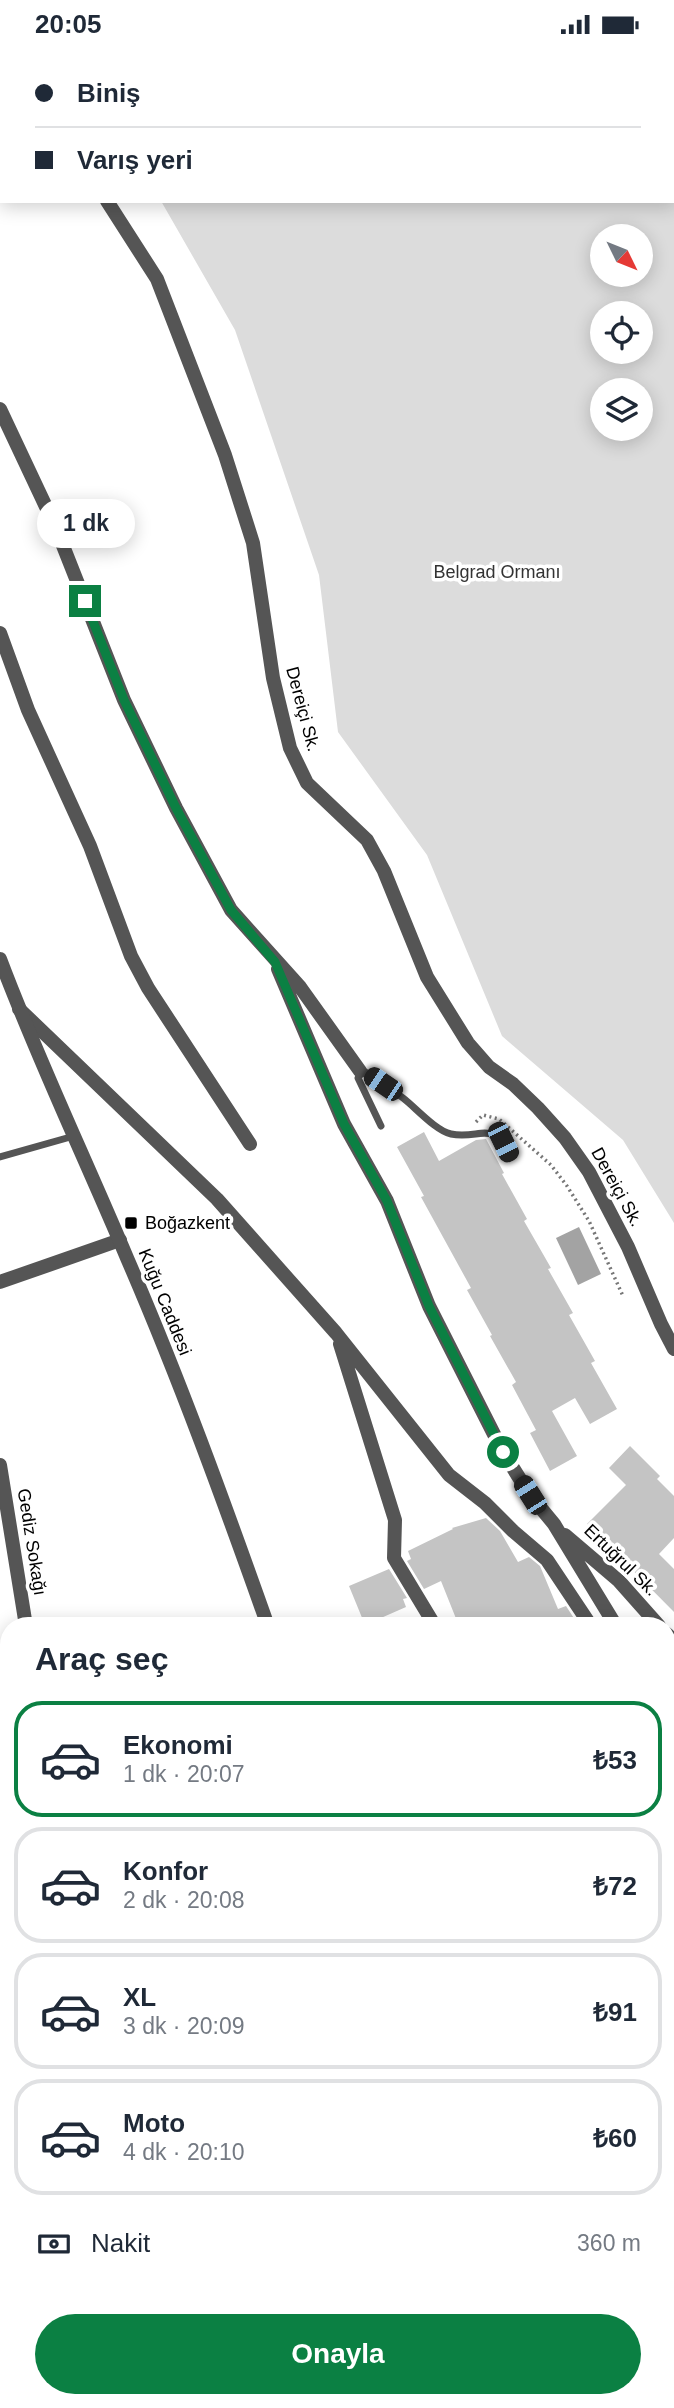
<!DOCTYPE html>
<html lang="tr">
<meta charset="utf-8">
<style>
body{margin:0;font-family:Arial,sans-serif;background:#f6f6f7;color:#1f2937;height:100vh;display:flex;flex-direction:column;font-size:26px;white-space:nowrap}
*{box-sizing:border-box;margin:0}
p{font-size:23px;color:#747a83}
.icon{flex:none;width:38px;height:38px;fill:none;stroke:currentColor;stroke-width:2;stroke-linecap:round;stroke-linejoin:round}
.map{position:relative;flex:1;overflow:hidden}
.side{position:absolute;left:0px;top:1568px;width:676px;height:791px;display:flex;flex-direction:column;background:#fff;border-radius:28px 28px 0 0;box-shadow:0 4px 18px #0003}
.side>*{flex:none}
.top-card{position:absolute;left:0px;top:0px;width:676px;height:154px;box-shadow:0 4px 18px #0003;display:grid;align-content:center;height:154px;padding:0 35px;background:#fff}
.needle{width:46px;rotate:133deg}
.buttons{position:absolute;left:590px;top:175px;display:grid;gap:14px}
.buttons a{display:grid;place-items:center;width:63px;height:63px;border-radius:50%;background:#fff;box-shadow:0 4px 18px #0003;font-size:35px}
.end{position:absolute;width:32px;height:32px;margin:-16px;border:9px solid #0b8043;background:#fff;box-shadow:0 0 0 4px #fff}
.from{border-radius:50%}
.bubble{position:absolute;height:49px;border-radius:24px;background:#fff;box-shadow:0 4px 18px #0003;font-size:23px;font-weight:700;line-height:49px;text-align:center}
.car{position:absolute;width:21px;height:42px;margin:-21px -10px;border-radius:9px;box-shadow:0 0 5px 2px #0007;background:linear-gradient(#222 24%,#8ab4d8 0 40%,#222 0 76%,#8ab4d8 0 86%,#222 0)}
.top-card b{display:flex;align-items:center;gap:24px;height:66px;font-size:26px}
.top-card b+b{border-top:2px solid #e0e1e3}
.top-card i{width:18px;height:18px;background:#1f2937}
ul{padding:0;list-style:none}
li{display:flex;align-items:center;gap:21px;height:116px;margin:0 14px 10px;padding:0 21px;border:4px solid #e0e1e3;border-radius:28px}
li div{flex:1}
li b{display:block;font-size:26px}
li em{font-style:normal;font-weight:700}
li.current{border-color:#0b8043}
li>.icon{width:63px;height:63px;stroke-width:1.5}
h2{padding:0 35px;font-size:32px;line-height:84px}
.pay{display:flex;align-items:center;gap:18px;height:77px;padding:0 35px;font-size:26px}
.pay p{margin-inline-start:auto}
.button{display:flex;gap:14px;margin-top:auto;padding:14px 35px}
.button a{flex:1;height:80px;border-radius:42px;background:#0b8043;color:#fff;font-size:28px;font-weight:700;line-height:80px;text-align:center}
.status{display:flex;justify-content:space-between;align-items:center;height:49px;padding:0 35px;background:#fff;direction:ltr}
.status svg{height:19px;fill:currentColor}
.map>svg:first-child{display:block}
.green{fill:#dcdcdc;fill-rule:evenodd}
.water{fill:#a3a3a3}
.building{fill:#c4c4c4}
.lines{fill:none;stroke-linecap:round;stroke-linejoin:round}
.path{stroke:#777;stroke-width:3.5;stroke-dasharray:2 3.5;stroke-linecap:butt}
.service{stroke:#555;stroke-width:7}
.minor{stroke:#555;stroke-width:14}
.tertiary{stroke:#555;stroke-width:14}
.route{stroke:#0b8043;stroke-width:9}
.poi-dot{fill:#000;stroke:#fff;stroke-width:2.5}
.labels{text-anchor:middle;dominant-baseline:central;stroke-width:7;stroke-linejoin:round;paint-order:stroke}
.park-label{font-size:18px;fill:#333;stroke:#fff}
.street-label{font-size:18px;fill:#000;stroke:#fff}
.poi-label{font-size:18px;fill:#000;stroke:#fff;text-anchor:start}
</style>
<div class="status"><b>20:05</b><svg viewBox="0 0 49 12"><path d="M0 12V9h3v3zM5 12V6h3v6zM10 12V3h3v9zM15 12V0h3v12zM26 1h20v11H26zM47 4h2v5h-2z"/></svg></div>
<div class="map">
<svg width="674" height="2359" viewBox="0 0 674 2359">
<rect width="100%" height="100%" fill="#fff"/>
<path class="green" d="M82 0H674V1174L623 1091 502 987 427 806 338 683 319 526 235 281 161 152H674V2H82ZM602 187H640V226H602ZM602 264H640V303H602ZM602 341H640V380H602Z"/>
<path class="water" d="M579 1178 601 1225 578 1236 556 1189Z"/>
<path class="building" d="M424 1083 439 1112 476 1091 486 1090 504 1124 502 1125 527 1170 524 1172 551 1219 548 1220 573 1264 569 1266 595 1312 591 1314 617 1360 590 1375 575 1349 552 1362 577 1407 550 1422 530 1384 536 1381 512 1336 516 1333 490 1287 492 1286 467 1241 471 1239 421 1148 424 1147 397 1098Z
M630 1397 660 1427 657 1430 674 1447V1489L659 1505 674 1520V1563L587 1475 626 1436 609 1419Z
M486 1469 500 1482 518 1513 529 1508 540 1517 558 1560 566 1557 579 1577H459L441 1532 424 1540 407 1512 411 1510 408 1502 453 1480 452 1479Z
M389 1520 407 1549 403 1550 406 1558 365 1576 349 1537Z"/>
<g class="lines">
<path class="path" d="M476 1073 483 1066 499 1070 551 1116 567 1137 589 1172 623 1247"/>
<path class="service" d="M381 1077 358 1029 362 1021C376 1029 390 1039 403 1049 415 1058 436 1082 451 1085 481 1091 491 1069 511 1107
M0 1108 74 1087
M667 2225 674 2230"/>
<path class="minor" d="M28 0V2
M107 152 157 230 225 406 253 494 273 629 290 699 307 734 367 791 384 822 427 928 468 994 489 1018 513 1035 538 1059 565 1089 589 1123 628 1198 661 1275 674 1300
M0 360 56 479 124 651 176 759 231 861 300 938 360 1022
M0 584 28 661 90 797 131 907 148 939 250 1095
M278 920 344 1075 387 1152 429 1257 503 1403 530 1446 554 1475 616 1577
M19 960 217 1150 336 1284 449 1426 485 1454 513 1482 547 1511 591 1577
M0 1233 120 1191
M340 1295 395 1471 394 1509 435 1577
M0 1416 26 1577
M565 1486 619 1532 659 1577
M667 1585 674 1593
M0 2015 9 2013
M667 2124 674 2117
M0 2139 9 2136
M0 2276 9 2275
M128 2350 129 2359
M236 2350 237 2359
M579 2350V2359"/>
<path class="tertiary" d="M0 910C38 1011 85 1109 127 1209 179 1329 224 1453 268 1577
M435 2350 437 2359"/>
</g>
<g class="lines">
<path class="route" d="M85 552 124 651 176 759 231 861 275 913 344 1075 387 1152 429 1257 503 1403"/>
</g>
<rect class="poi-dot" x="124" y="1167" width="14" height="14" rx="3.5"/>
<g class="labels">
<g class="park-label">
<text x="497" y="523">Belgrad Ormanı</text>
</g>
<g class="street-label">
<text transform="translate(303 660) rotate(75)">Dereiçi Sk.</text>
<text transform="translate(617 1138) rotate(61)">Dereiçi Sk.</text>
<text transform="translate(165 1253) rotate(68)">Kuğu Caddesi</text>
<text transform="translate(32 1493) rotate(81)">Gediz Sokağı</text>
<text transform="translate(621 1511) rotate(44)">Ertuğrul Sk.</text>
</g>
<g class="poi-label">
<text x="145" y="1174">Boğazkent</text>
</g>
</g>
</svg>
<div class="buttons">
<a><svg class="needle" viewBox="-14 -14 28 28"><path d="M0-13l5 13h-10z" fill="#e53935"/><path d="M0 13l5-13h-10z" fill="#747a83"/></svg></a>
<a><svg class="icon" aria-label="locate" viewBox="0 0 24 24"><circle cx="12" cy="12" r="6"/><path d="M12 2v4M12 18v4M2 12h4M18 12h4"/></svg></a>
<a><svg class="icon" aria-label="layers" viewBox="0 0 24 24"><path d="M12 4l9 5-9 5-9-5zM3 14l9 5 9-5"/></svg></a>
</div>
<i class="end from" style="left:503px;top:1403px"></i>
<i class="end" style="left:85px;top:552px"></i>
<div class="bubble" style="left:37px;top:450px;width:98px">1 dk</div>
<i class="car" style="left:383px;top:1035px;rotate:304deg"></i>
<i class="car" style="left:503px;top:1093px;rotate:154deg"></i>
<i class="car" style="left:530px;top:1446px;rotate:328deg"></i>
<div class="top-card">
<b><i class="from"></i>Biniş</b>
<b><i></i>Varış yeri</b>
</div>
<section class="side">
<h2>Araç seç</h2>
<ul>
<li class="current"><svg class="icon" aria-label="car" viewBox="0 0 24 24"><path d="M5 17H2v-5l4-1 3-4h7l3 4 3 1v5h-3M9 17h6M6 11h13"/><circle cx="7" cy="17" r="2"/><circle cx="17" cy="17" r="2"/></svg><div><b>Ekonomi</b><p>1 dk · 20:07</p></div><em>₺53</em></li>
<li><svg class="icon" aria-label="car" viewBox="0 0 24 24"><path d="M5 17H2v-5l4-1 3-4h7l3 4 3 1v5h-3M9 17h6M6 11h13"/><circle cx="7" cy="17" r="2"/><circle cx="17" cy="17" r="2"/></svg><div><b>Konfor</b><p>2 dk · 20:08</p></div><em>₺72</em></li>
<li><svg class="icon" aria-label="car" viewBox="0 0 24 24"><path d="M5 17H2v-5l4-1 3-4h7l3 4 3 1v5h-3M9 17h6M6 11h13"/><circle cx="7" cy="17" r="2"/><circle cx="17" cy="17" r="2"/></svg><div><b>XL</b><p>3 dk · 20:09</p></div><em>₺91</em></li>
<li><svg class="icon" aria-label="car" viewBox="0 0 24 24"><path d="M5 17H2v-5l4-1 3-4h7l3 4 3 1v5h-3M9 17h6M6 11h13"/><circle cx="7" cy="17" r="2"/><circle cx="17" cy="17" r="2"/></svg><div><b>Moto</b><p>4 dk · 20:10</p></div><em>₺60</em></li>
</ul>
<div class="pay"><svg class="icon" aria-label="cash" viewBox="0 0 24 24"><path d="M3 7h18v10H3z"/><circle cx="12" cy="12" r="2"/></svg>Nakit<p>360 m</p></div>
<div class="button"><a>Onayla</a></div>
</section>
</div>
